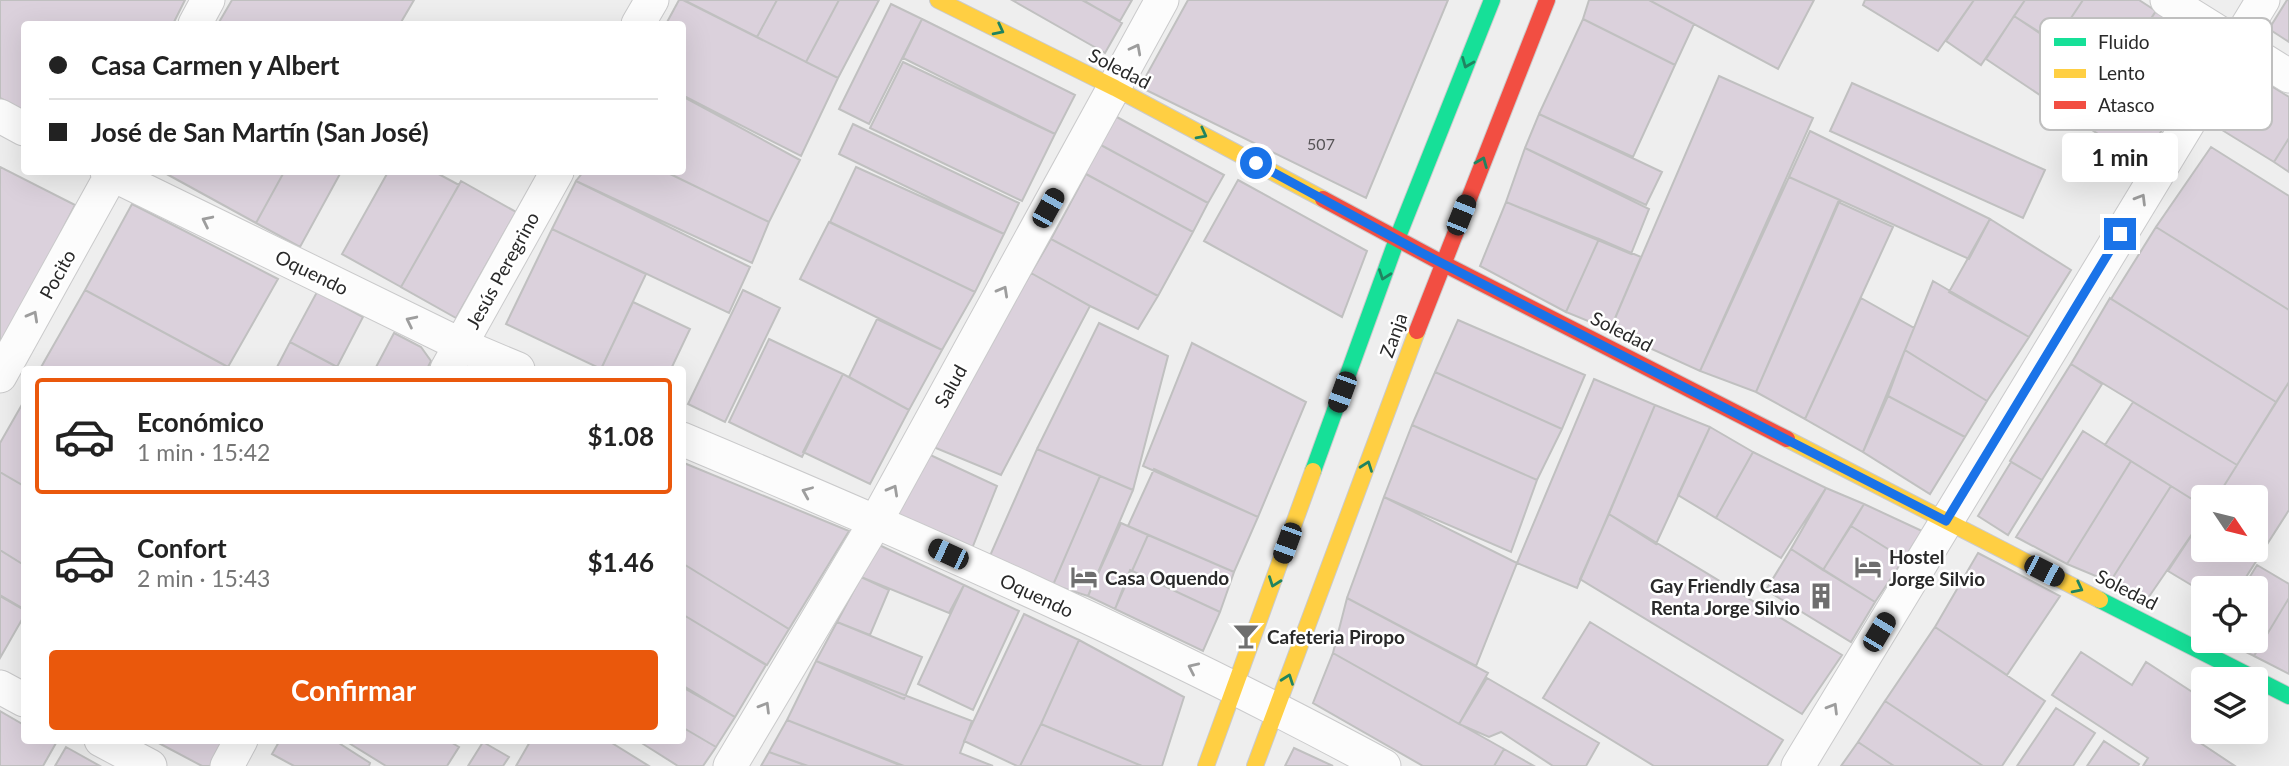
<!DOCTYPE html>
<html lang="es">
<meta charset="utf-8">
<style>
body{margin:0;font-family:Lato,sans-serif;background:#f2f2f2;color:#222;height:100vh;display:flex;flex-direction:column;font-size:26px;white-space:nowrap}
*{box-sizing:border-box;margin:0}
p{font-size:23px;color:#767676}
.icon{flex:none;width:38px;height:38px;fill:none;stroke:currentColor;stroke-width:2;stroke-linecap:round;stroke-linejoin:round}
.map{position:relative;flex:1;overflow:hidden}
.side{position:absolute;left:21px;top:366px;width:665px;height:378px;display:flex;flex-direction:column;background:#fff;border-radius:7px;box-shadow:0 7px 28px #0002}
.side>*{flex:none}
.top-card{position:absolute;left:21px;top:21px;width:665px;height:154px;border-radius:7px;box-shadow:0 7px 28px #0002;display:grid;align-content:center;height:154px;padding:0 28px;background:#fff}
.needle{width:46px;rotate:125deg}
.fabs{position:absolute;left:2191px;top:485px;display:grid;gap:14px}
.fabs a{display:grid;place-items:center;width:77px;height:77px;border-radius:7px;background:#fff;box-shadow:0 7px 28px #0002;font-size:35px}
.end{position:absolute;width:32px;height:32px;margin:-16px;border:9px solid #1a73e8;background:#fff;box-shadow:0 0 0 4px #fff}
.from{border-radius:50%}
.bubble{position:absolute;height:49px;border-radius:7px;background:#fff;box-shadow:0 7px 28px #0002;font-size:23px;font-weight:700;line-height:49px;text-align:center}
.car{position:absolute;width:21px;height:42px;margin:-21px -10px;border-radius:9px;box-shadow:0 0 5px 2px #0007;background:linear-gradient(#222 24%,#8ab4d8 0 40%,#222 0 76%,#8ab4d8 0 86%,#222 0)}
.top-card b{display:flex;align-items:center;gap:24px;height:66px;font-size:26px}
.top-card b+b{border-top:2px solid #e0e0e0}
.top-card i{width:18px;height:18px;background:#222}
ul{padding:12px 0 0;list-style:none}
li{display:flex;align-items:center;gap:21px;height:116px;margin:0 14px 10px;padding:0 14px;border:4px solid transparent;border-radius:7px}
li div{flex:1}
li b{display:block;font-size:26px}
li em{font-style:normal;font-weight:700}
li.on{border-color:#ea580c}
li>.icon{width:63px;height:63px;stroke-width:1.5}
.cta{display:flex;gap:14px;margin-top:auto;padding:14px 28px}
.cta a{flex:1;height:80px;border-radius:7px;background:#ea580c;color:#fff;font-size:28px;font-weight:700;line-height:80px;text-align:center}
.map>svg:first-child{display:block}
.building{fill:#dbd1dc;stroke:#c0c0c0;stroke-width:2}
.lines{fill:none;stroke-linecap:round;stroke-linejoin:round}
.street-casing{stroke:#cacacb;stroke-width:35}
.fast-casing{stroke:#cacacb;stroke-width:18}
.slow-casing{stroke:#cacacb;stroke-width:18}
.jam-casing{stroke:#cacacb;stroke-width:18}
.street{stroke:#fcfcfc;stroke-width:33}
.fast{stroke:#16e098;stroke-width:16}
.slow{stroke:#ffcf43;stroke-width:16}
.jam{stroke:#f24e42;stroke-width:16}
.oneway{stroke:#208460}
.oneway2{stroke:#9d9d9d}
.route{stroke:#1a73e8;stroke-width:9}
.labels{text-anchor:middle;dominant-baseline:central;stroke-width:5;stroke-linejoin:round;paint-order:stroke}
.number-label{font-size:16px;fill:#565356}
.street-label{font-size:19px;fill:#292929;stroke:#fff}
.poi-label{font-size:19px;font-weight:bold;fill:#292929;stroke:#fff;text-anchor:start}
.key{fill:#fff;stroke:#bfbfbf;stroke-width:2}
.key-label{font-size:19px;fill:#292929}
</style>
<div class="map">
<svg width="2289" height="766" viewBox="0 0 2289 766">
<rect width="100%" height="100%" fill="#eee"/>
<path class="building" d="M0 0H185L173 24H24V111L0 98Z
M232 0H414L400 24H218Z
M679 0H683L838 78 801 156 682 95V24H666Z
M684 0H777L757 37Z
M777 0H839L806 62 757 37Z
M839 0H879L838 78 806 62Z
M1012 0H1083L1122 23 1105 53Z
M1082 0H1132L1120 21Z
M1188 0H1448L1366 198 1140 87Z
M1589 0H1649L1694 24 1675 65 1583 19Z
M1649 0H1814L1778 69Z
M1865 0H1974L1938 51 1863 5Z
M1974 0H2025L1981 65 1946 41Z
M2025 0H2083L2055 42 2014 16Z
M2083 0H2139L2156 11 2110 80 2055 42Z
M2287 0H2289V42L2269 29Z
M891 4 922 19 869 124 839 109Z
M2156 11 2213 50 2167 118 2110 80Z
M2014 16 2169 120 2140 162 1986 59Z
M922 19 1075 95 1055 134 903 58Z
M1583 19 1675 65 1633 157 1539 114Z
M903 62 1055 134 1022 201 870 128Z
M1719 76 1813 118 1700 371 1610 330Z
M2255 76 2289 97V138L2274 162 2222 130Z
M1852 83 2045 170 2023 218 1830 131Z
M682 96 800 160 769 222 666 172H682Z
M1539 114 1662 172 1646 205 1525 148Z
M1115 116 1224 175 1208 203 1099 144Z
M853 124 1019 203 1004 234 839 154Z
M1810 131 1990 219 1969 259 1789 177Z
M2289 138V172L2274 162Z
M1099 144 1208 203 1193 232 1084 173Z
M2211 147 2289 196V310L2156 227Z
M1525 148 1649 209 1631 254 1506 202Z
M0 167 75 205 0 351Z
M856 167 1004 234 975 292 830 222Z
M163 172H284L256 223Z
M284 172H341L300 247 256 223Z
M388 172H435L459 185 401 287 342 254Z
M583 172H666L769 222 752 263 576 181Z
M1086 174 1193 232 1158 296 1051 239Z
M1789 177 1840 200 1756 392 1700 371Z
M1238 180 1367 251 1342 317 1204 241Z
M461 181 516 212 456 318 401 287Z
M576 181 750 267 729 313 552 229Z
M1506 202 1599 239 1566 312 1480 266Z
M1838 202 1893 227 1805 419 1756 392Z
M132 204 278 279 228 367 85 290Z
M1990 219 2071 270 2029 337 1949 292Z
M829 222 975 292 942 350 800 279Z
M2156 227 2289 310V382L2276 402 2111 299Z
M552 229 646 274 601 369 506 324Z
M1051 239 1158 296 1138 329 1090 306 1031 273Z
M1599 239 1641 257 1610 330 1566 312Z
M1031 273 1090 306 1001 475 931 446Z
M1933 281 2029 337 1987 401 1905 350Z
M85 290 228 367 227 369H40Z
M743 290 780 308 725 422 688 404Z
M317 292 363 317 337 367 290 342Z
M1861 298 1914 328 1863 452 1805 419Z
M2110 298 2276 402 2237 465 2071 364Z
M633 302 690 329 671 369H601Z
M877 319 942 350 909 410 849 377Z
M1458 320 1585 375 1562 429 1435 372Z
M1099 323 1168 356 1133 490 1037 449Z
M394 333 421 347 431 361 427 369H375Z
M769 339 843 374 802 457 729 422Z
M290 342 341 369H276Z
M1192 343 1306 402 1258 517 1143 466Z
M1905 350 1987 401 1965 437 1888 396Z
M2071 364 2102 384 2042 480 2010 461Z
M1435 372 1562 429 1537 480 1412 425Z
M843 374 909 410 870 484 803 452Z
M1594 379 1655 405 1577 588 1517 563Z
M2289 382V510L2239 588H2203V592L2168 571 2203 518V550H2256V497H2217Z
M1888 396 1965 437 1930 494 1863 452Z
M24 401V486L0 472V443Z
M2133 402 2237 465 2217 497H2203V506L2105 445Z
M1655 405 1710 427 1656 544 1609 514Z
M1412 425 1537 480 1511 552 1384 497Z
M1710 427 1753 452 1716 518 1678 495Z
M2083 431 2131 461 2067 564 2016 537Z
M1037 449 1100 476 1053 585 989 558Z
M1753 452 1826 488 1781 558 1716 518Z
M926 453 997 486 971 551 889 514Z
M2131 461 2171 486 2110 582 2067 564Z
M2011 462 2042 480 2008 535 1978 516Z
M684 463 849 531 789 629 682 563Z
M1154 469 1258 517 1234 572 1128 526Z
M0 472 24 486V565L0 550Z
M1100 476 1133 490 1088 596 1053 585Z
M2171 486 2203 506V518L2146 601 2110 582Z
M1826 488 1864 504 1823 570 1791 549Z
M1384 497 1517 563 1476 666 1347 598Z
M1864 504 1922 531 1904 559 1851 526Z
M1609 514 1842 655 1802 714 1580 579Z
M1121 523 1148 535 1115 609 1088 596Z
M1851 526 1904 559 1875 602 1823 570Z
M1148 535 1234 572 1220 612 1132 571Z
M877 544 964 585 949 613 861 577Z
M1791 549 1875 602 1851 642 1766 590Z
M0 550 24 565V609L0 595Z
M1978 553 2060 596 2007 675 1935 627Z
M682 563 789 629 767 665 682 614Z
M2257 565 2289 584V598L2254 656 2221 640H2256V588H2243Z
M1130 570 1220 612 1203 651 1115 609Z
M861 577 889 590 870 635 837 622Z
M964 585 1019 611 973 710 918 684Z
M0 596 24 610V616L0 658Z
M1347 598 1488 673 1459 724 1333 653Z
M2289 598V674L2254 656Z
M682 614 766 665 735 717 682 685Z
M1024 614 1079 640 1041 724 1020 766H1017L964 741Z
M837 622 922 657 904 699 816 661Z
M1590 622 1783 740 1767 766H1654L1543 698Z
M1935 627 2045 701 2002 766H1983L1885 701Z
M1079 640 1184 697 1162 766H1142L1041 724Z
M2081 652 2132 685 2146 662 2203 699V730L2196 740 2235 766H2143L2148 758 2052 695Z
M1333 653 1504 749 1494 766H1423L1313 703Z
M816 661 972 721 960 753 993 766H904L787 720Z
M1487 678 1599 743 1586 766H1553L1501 732 1489 737 1459 724Z
M682 687 735 717 716 747 682 727Z
M1885 701 1983 766H1894L1858 742Z
M2056 708 2095 733 2073 766H2017Z
M0 711 24 725V740H51L56 743 43 766H0Z
M787 720 902 766H808L769 752Z
M1041 724 1142 766H1020Z
M682 727 716 747 703 766H678L640 742 641 740H682Z
M153 740H228L215 766H202Z
M280 740H334L370 763 369 766H294L272 754Z
M344 740H447L459 747 447 766H386Z
M531 740H607L649 766H516Z
M2104 741 2139 764 2138 766H2087Z
M483 742 509 757 503 766H468Z
M1858 742 1894 766H1841Z
M66 747 100 766H55Z
M1294 748 1333 766H1285Z
M1504 749 1534 766H1494Z
M769 752 807 766H761Z"/>
<g class="lines">
<g class="street-casing">
<path id="street" d="M2167 0 2289 76
M195 24 208 0
M638 24 652 0
M0 116 24 129
M107 172 461 345 518 369
M447 369 557 172
M0 376 113 172
M682 439C920 539 1157 643 1384 766
M0 687 24 700
M101 740 150 766
M227 766 241 740
M730 766 876 521 1162 0
M1798 766 2263 0"/>
</g>
<g class="fast-casing">
<path id="fast" d="M1313 471 1397 239 1492 0
M2100 600 2289 696"/>
</g>
<g class="slow-casing">
<path id="slow" d="M938 0 1115 88 1323 199
M1787 439 2100 600
M1206 766 1313 471
M1255 766 1417 331"/>
</g>
<g class="jam-casing">
<path id="jam" d="M1323 199 1442 263 1787 439
M1417 331 1547 0"/>
</g>
<use href="#street" class="street"/>
<use href="#fast" class="fast"/>
<use href="#slow" class="slow"/>
<use href="#jam" class="jam"/>
</g>
<defs><path id="oneway-chevron" d="M-2-3.5L2.5 0L-2 3.5" fill="none" stroke-width="1.6" stroke-linecap="round" stroke-linejoin="round" transform="scale(1.75)"/></defs>
<g class="oneway">
<use href="#oneway-chevron" transform="translate(999 30) rotate(27)"/>
<use href="#oneway-chevron" transform="translate(1467 63) rotate(112)"/>
<use href="#oneway-chevron" transform="translate(1202 134) rotate(28)"/>
<use href="#oneway-chevron" transform="translate(1482 162) rotate(-68)"/>
<use href="#oneway-chevron" transform="translate(1384 275) rotate(110)"/>
<use href="#oneway-chevron" transform="translate(1367 466) rotate(-70)"/>
<use href="#oneway-chevron" transform="translate(1274 582) rotate(110)"/>
<use href="#oneway-chevron" transform="translate(2078 588) rotate(27)"/>
<use href="#oneway-chevron" transform="translate(1288 679) rotate(-70)"/>
</g>
<g class="oneway2">
<use href="#oneway-chevron" transform="translate(1136 49) rotate(-62)"/>
<use href="#oneway-chevron" transform="translate(2141 199) rotate(-59)"/>
<use href="#oneway-chevron" transform="translate(207 221) rotate(-154)"/>
<use href="#oneway-chevron" transform="translate(1003 291) rotate(-61)"/>
<use href="#oneway-chevron" transform="translate(33 316) rotate(-61)"/>
<use href="#oneway-chevron" transform="translate(411 321) rotate(-154)"/>
<use href="#oneway-chevron" transform="translate(893 490) rotate(-61)"/>
<use href="#oneway-chevron" transform="translate(807 492) rotate(-157)"/>
<use href="#oneway-chevron" transform="translate(1193 668) rotate(-155)"/>
<use href="#oneway-chevron" transform="translate(765 707) rotate(-59)"/>
<use href="#oneway-chevron" transform="translate(1833 708) rotate(-59)"/>
</g>
<g class="lines">
<path class="route" d="M1256 163 1420 252 1946 521 2120 234"/>
</g>
<defs>
<g id="hotel-bare" transform="scale(2.1)"><path d="M-6-4.5h1.5V1H6V5H4.5V3h-9V5H-6ZM-4 0a1.8 1.8 0 1 1 3.6 0ZM.5 0V-2.5h3Q6-2.5 6 0Z" fill="#6e6e6e" stroke="#fff" stroke-width="2.5" paint-order="stroke"/></g>
<g id="building-bare" transform="scale(2.1)"><path d="M-4-6H4V6H1V3H-1V6H-4ZM-2.5-4.3h1.7v1.8h-1.7ZM.8-4.3h1.7v1.8H.8ZM-2.5-1h1.7V.8h-1.7ZM.8-1h1.7V.8H.8Z" fill="#6e6e6e" stroke="#fff" stroke-width="2.5" paint-order="stroke"/></g>
<g id="bar-bare" transform="scale(2.1)"><path d="M-6-5H6L.8 .8V4.5H3.5V6h-7V4.5H-.8V.8Z" fill="#6e6e6e" stroke="#fff" stroke-width="2.5" paint-order="stroke"/></g>
</defs>
<g fill-rule="evenodd">
<use href="#hotel-bare" x="1868" y="567"/>
<use href="#hotel-bare" x="1084" y="577"/>
<use href="#building-bare" x="1821" y="596"/>
<use href="#bar-bare" x="1246" y="636"/>
</g>
<g class="labels">
<g class="number-label">
<text x="1321" y="143">507</text>
</g>
<g class="street-label">
<text transform="translate(1120 68) rotate(27)">Soledad</text>
<text transform="translate(502 270) rotate(-61)">Jesús Peregrino</text>
<text transform="translate(312 272) rotate(26)">Oquendo</text>
<text transform="translate(57 274) rotate(-61)">Pocito</text>
<text transform="translate(1622 331) rotate(27)">Soledad</text>
<text transform="translate(1393 335) rotate(-70)">Zanja</text>
<text transform="translate(950 386) rotate(-61)">Salud</text>
<text transform="translate(2127 589) rotate(27)">Soledad</text>
<text transform="translate(1037 595) rotate(25)">Oquendo</text>
</g>
<g class="poi-label">
<text x="1889" y="556">Hostel<tspan x="1889" dy="22">Jorge Silvio</tspan></text>
<text x="1105" y="577">Casa Oquendo</text>
<text x="1800" y="585" text-anchor="end">Gay Friendly Casa<tspan x="1800" dy="22">Renta Jorge Silvio</tspan></text>
<text x="1267" y="636">Cafeteria Piropo</text>
</g>
</g>
<rect x="2040" y="18" width="232" height="112" rx="10" class="key"/>
<rect x="2054" y="38" width="32" height="8" fill="#16e098"/>
<rect x="2054" y="69" width="32" height="9" fill="#ffcf43"/>
<rect x="2054" y="101" width="32" height="8" fill="#f24e42"/>
<g class="key-label">
<text x="2098" y="49">Fluido</text>
<text x="2098" y="80">Lento</text>
<text x="2098" y="112">Atasco</text>
</g>
</svg>
<div class="fabs">
<a><svg class="needle" viewBox="-14 -14 28 28"><path d="M0-13l5 13h-10z" fill="#e53935"/><path d="M0 13l5-13h-10z" fill="#767676"/></svg></a>
<a><svg class="icon" aria-label="locate" viewBox="0 0 24 24"><circle cx="12" cy="12" r="6"/><path d="M12 2v4M12 18v4M2 12h4M18 12h4"/></svg></a>
<a><svg class="icon" aria-label="layers" viewBox="0 0 24 24"><path d="M12 4l9 5-9 5-9-5zM3 14l9 5 9-5"/></svg></a>
</div>
<i class="end from" style="left:1256px;top:163px"></i>
<i class="end" style="left:2120px;top:234px"></i>
<div class="bubble" style="left:2062px;top:133px;width:116px">1 min</div>
<i class="car" style="left:1048px;top:208px;rotate:29deg"></i>
<i class="car" style="left:1461px;top:215px;rotate:22deg"></i>
<i class="car" style="left:1342px;top:392px;rotate:200deg"></i>
<i class="car" style="left:1287px;top:543px;rotate:200deg"></i>
<i class="car" style="left:948px;top:554px;rotate:295deg"></i>
<i class="car" style="left:2044px;top:571px;rotate:117deg"></i>
<i class="car" style="left:1879px;top:632px;rotate:31deg"></i>
<div class="top-card">
<b><i class="from"></i>Casa Carmen y Albert</b>
<b><i></i>José de San Martín (San José)</b>
</div>
<section class="side">
<ul>
<li class="on"><svg class="icon" aria-label="car" viewBox="0 0 24 24"><path d="M5 17H2v-5l4-1 3-4h7l3 4 3 1v5h-3M9 17h6M6 11h13"/><circle cx="7" cy="17" r="2"/><circle cx="17" cy="17" r="2"/></svg><div><b>Económico</b><p>1 min · 15:42</p></div><em>$1.08</em></li>
<li><svg class="icon" aria-label="car" viewBox="0 0 24 24"><path d="M5 17H2v-5l4-1 3-4h7l3 4 3 1v5h-3M9 17h6M6 11h13"/><circle cx="7" cy="17" r="2"/><circle cx="17" cy="17" r="2"/></svg><div><b>Confort</b><p>2 min · 15:43</p></div><em>$1.46</em></li>
</ul>
<div class="cta"><a>Confirmar</a></div>
</section>
</div>
